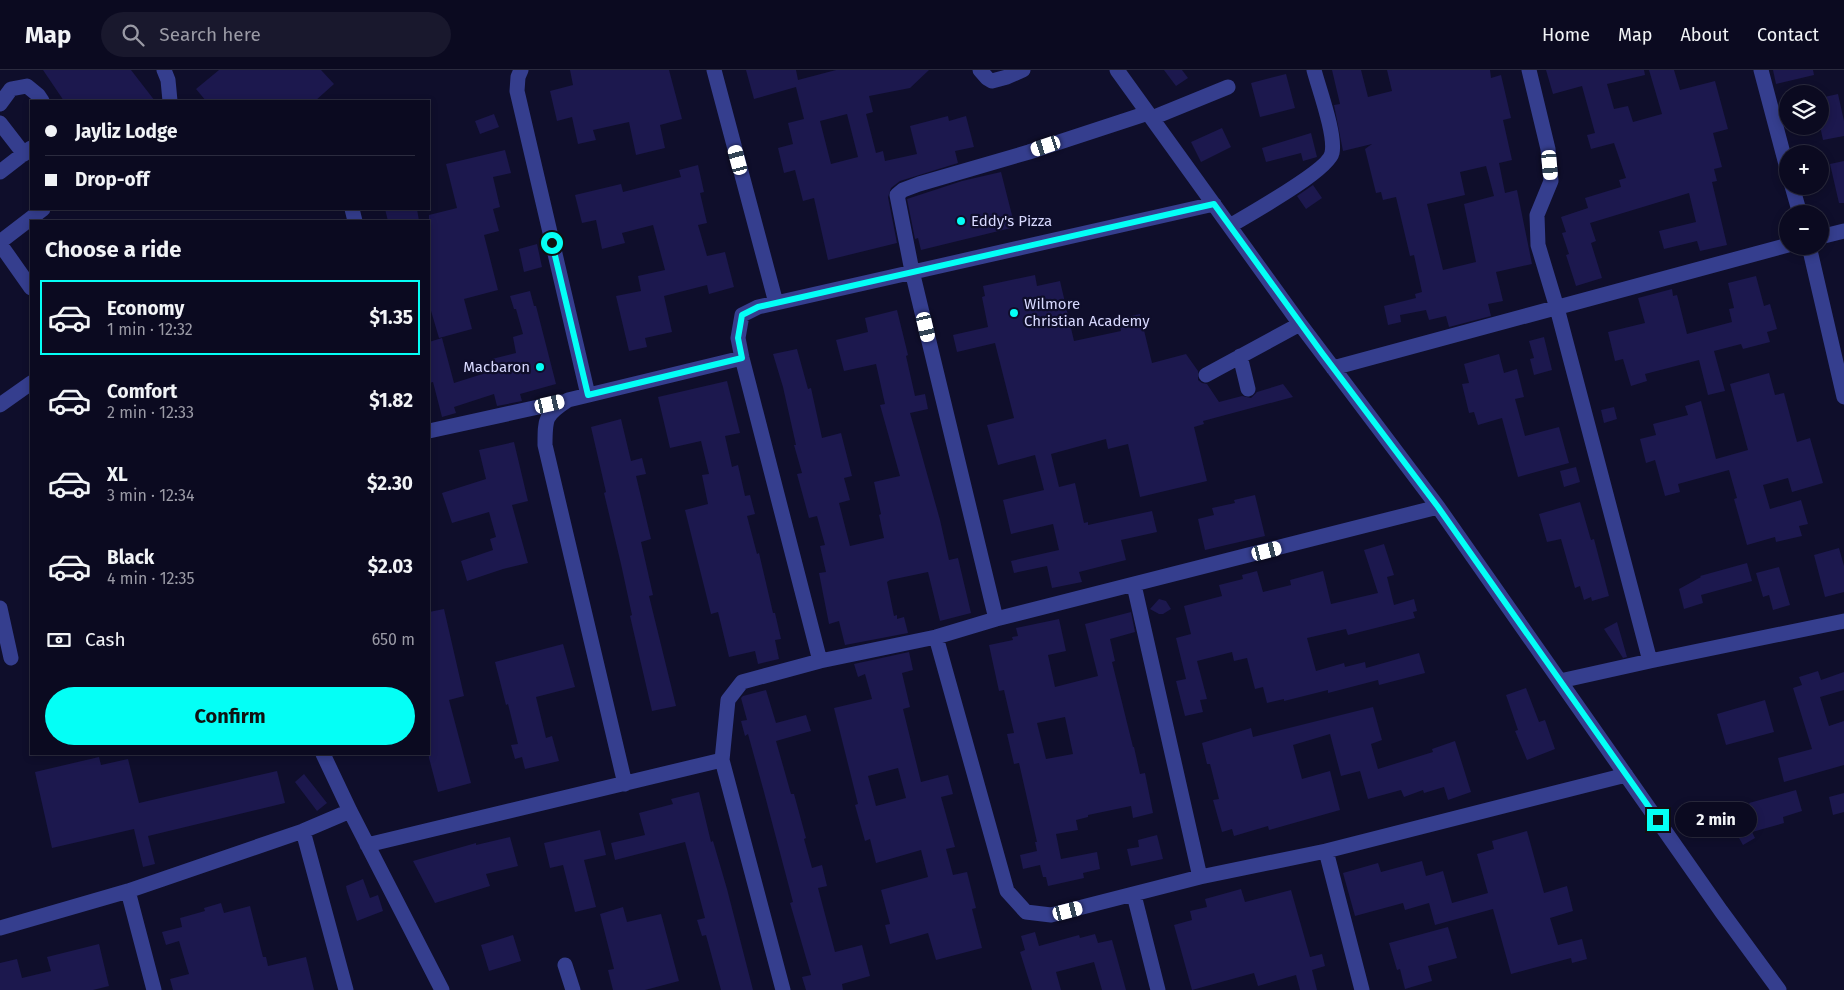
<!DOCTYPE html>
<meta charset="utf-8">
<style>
body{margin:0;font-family:"Fira Sans",sans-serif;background:#19182d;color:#f1f3f6;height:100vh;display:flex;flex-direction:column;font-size:19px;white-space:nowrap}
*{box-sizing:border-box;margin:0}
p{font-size:16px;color:#9a9aa5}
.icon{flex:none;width:28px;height:28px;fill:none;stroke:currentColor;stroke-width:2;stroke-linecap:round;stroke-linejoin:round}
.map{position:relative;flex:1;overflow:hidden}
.details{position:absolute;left:30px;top:150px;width:400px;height:535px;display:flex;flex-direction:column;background:#0b0a20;border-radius:0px;box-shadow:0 2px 8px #0003,0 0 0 1px #2b2b3e}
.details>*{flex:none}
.hud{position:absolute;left:30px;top:30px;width:400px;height:110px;border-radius:0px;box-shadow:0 2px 8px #0003,0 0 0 1px #2b2b3e;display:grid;align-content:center;height:110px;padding:0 15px;background:#0b0a20}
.fabs{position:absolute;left:1779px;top:15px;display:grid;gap:10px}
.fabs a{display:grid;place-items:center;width:50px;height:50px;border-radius:50%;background:#0b0a20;box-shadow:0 2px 8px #0003,0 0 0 1px #2b2b3e;font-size:25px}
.end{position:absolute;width:22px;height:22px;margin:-11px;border:6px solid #04fff6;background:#111;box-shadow:0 0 0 2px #111}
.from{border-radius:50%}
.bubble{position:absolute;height:35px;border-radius:18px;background:#0b0a20;box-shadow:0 2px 8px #0003,0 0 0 1px #2b2b3e;font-size:16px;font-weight:700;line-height:35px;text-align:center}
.car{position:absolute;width:15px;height:30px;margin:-15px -8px;border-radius:6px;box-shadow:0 0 4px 1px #0007;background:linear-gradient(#fff 24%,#345 0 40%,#fff 0 76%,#345 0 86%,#fff 0)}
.hud b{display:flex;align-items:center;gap:18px;height:48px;font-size:19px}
.hud b+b{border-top:1px solid #2b2b3e}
.hud i{width:12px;height:12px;background:#f1f3f6}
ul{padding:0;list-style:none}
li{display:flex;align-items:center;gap:15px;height:75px;margin:0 10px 8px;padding:0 5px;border:2px solid transparent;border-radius:0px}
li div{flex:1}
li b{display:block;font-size:19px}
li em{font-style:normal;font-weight:700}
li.selected{border-color:#04fff6}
li>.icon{width:45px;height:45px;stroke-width:1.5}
h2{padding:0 15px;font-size:22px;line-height:60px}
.pay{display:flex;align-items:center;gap:12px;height:55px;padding:0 15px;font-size:19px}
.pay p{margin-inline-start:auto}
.primary-button{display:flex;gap:10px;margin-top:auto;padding:10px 15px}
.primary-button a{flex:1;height:58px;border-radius:30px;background:#04fff6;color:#111;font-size:20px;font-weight:700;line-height:58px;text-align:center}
header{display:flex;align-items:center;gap:30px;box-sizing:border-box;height:70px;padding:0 25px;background:#0b0a20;border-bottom:1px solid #2b2b3e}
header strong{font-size:24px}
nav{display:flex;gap:28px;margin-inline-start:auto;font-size:18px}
.search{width:350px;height:45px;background:#19182d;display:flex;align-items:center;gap:12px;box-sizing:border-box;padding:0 18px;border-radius:28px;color:#9a9aa5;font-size:19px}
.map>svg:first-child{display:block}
.building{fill:#1c184e;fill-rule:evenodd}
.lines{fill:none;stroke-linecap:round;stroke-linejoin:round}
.minor{stroke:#353e8e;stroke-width:15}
.route{stroke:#04fff6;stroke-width:6}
.poi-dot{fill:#04fff6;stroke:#0f0e2b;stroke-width:2}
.labels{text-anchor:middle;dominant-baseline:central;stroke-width:4.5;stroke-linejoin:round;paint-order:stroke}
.poi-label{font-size:15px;fill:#d8d9ff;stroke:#0f0e2b;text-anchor:start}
</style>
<header>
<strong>Map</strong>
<div class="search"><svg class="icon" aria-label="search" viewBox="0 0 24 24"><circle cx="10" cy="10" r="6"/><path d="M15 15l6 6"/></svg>Search here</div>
<nav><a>Home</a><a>Map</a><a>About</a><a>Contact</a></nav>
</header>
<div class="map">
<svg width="1844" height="920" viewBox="0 0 1844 920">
<rect width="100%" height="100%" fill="#0f0e2b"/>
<path class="building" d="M43 0H131L155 31H64Z
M219 0H321L334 14 315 31H206L196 19Z
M570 0H669L682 49 660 55 665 78 636 85 629 52 593 60 596 70 578 74 572 47 557 51 550 21 573 15Z
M746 0H796L798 10 836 0H929L910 18 869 26 873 42 866 44 876 83 883 81 885 91 917 84 910 56 948 46 949 51 966 46 974 77 955 81 958 93 900 111 891 118 888 127 897 173 828 190 814 128 803 131 795 100 784 103 778 78 793 74 788 53 804 49 796 17 754 29ZM847 44 858 87 831 94 820 51Z
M1164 0H1182L1188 8 1176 16Z
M1332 0H1361L1368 27 1392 21 1387 0H1490L1491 8 1501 5 1511 48 1503 50 1512 90 1499 93 1505 123 1517 120 1532 194 1496 202 1503 231 1488 234 1491 246 1449 257 1446 246 1429 250 1426 240 1400 245 1401 252 1388 255 1384 236 1416 228 1415 224 1422 222 1414 185 1410 186 1396 127 1383 130 1381 122 1376 123 1365 79 1372 74 1343 81 1334 35 1340 34ZM1486 96 1494 126 1464 134 1476 192 1443 200 1427 134 1465 125 1460 102Z
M1546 0H1644L1645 5 1607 14 1614 39 1628 36 1633 52 1662 44 1649 0H1674L1680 20 1715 11 1728 59 1713 63 1722 97 1714 99 1717 111 1712 112 1727 175 1700 181 1697 171 1664 179 1659 161 1696 152 1689 123 1590 153 1596 171 1591 173 1602 208 1576 216 1566 185 1569 184 1562 163 1566 162 1561 147 1588 138 1585 128 1621 117 1619 110 1626 108 1614 73 1591 79 1587 65 1595 63 1582 16 1553 24Z
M1773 0H1813L1814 5 1776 14Z
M1286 4 1295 38 1260 47 1251 13Z
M1838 24 1844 51V66L1823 70 1820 56V28Z
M494 44 499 57 480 64 475 51Z
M1222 58 1231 77 1201 92 1191 72Z
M1311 63 1317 87 1303 91 1301 83 1266 92 1262 78Z
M505 80 511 103 493 107 500 137 493 139 499 161 484 165 498 220 464 229 472 259 439 268 429 234V145L457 138 446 94Z
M1844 91V133H1839L1830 94Z
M698 95 704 122 700 123 707 153 698 155 707 186 725 182 734 217 709 224 707 215 664 226 672 262 645 268 647 277 629 281 616 226 641 221 638 206 665 200 653 155 622 163 625 173 602 179 596 150 582 153 575 125 621 114 623 122 681 107 679 100Z
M1001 102 1015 157 921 180 918 168 915 169 907 129 962 111Z
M1313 115 1322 128 1306 139 1297 126Z
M385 139H417L419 151H388Z
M537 174 542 197 524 202 519 179Z
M1035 205 1037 216 1060 211 1074 271 1121 261 1118 249 1140 244 1152 293 1186 284 1198 301V310L1202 313 1207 314 1219 332 1242 326 1251 328 1257 322 1283 314 1293 327 1203 351 1204 354 1194 357 1207 411 1140 427 1128 374 1108 379 1106 369 1051 384 1059 417 1075 413 1084 453 1088 452V455L1152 441 1157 462 1121 470 1126 490 1079 502 1082 512 1052 518 1047 496 1014 503 1011 491 1059 480 1053 454 1011 464 1003 430 1044 420 1035 385 998 395 987 355 1014 348 995 273 957 282 953 265 988 257 982 227 985 226 983 216Z
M1756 206 1764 236 1770 234 1777 259 1767 262 1770 272 1743 279 1741 274 1714 281 1725 321 1708 325 1699 290 1645 304 1647 311 1631 316 1623 289 1615 291 1608 262 1645 253 1638 228 1672 219 1673 226 1677 225 1687 264 1732 252 1729 239 1734 238 1728 213Z
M530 221 534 236H536L556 314 520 324 522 331 497 336 494 324 454 337 456 343 442 347 433 312 429 313V272L442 268 454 313 495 300 492 289 516 283 513 267 523 264 516 239H514L510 226Z
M897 240 908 285 906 286 915 326 925 324 928 339 910 343 940 450 949 490 958 488 971 543 940 551 928 502 890 510 887 512 894 546 897 545V549L904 547 908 563 845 575 839 551 829 554 819 503 826 502 820 476 825 475 817 446 809 448 797 404 802 403 794 375H796L783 317 773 284 797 279 808 319 811 318 822 368 841 363 852 406 844 408 850 430 839 433 850 476 884 468 879 445 881 444 874 412 900 406 880 335 885 334 876 294 844 301 836 270 868 262 865 248Z
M1544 267 1552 300 1534 305 1530 289 1534 288 1529 271Z
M1499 284 1504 303 1517 299 1524 327 1515 329 1525 366 1559 357 1569 393 1518 407 1502 348 1478 355 1474 342 1469 343 1462 314 1469 313 1464 294Z
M1769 303 1775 325 1784 323 1797 372 1810 368 1823 413 1792 422 1788 408 1763 415 1770 439 1801 430 1808 454 1799 456 1802 466 1776 472 1775 467 1747 475 1734 429 1737 428 1729 400 1678 414 1680 422 1665 426 1655 390 1646 393 1640 369 1656 365 1653 354 1688 345 1685 336 1701 331 1716 389 1748 380 1730 314Z
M727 311 740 363 725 366 732 397 738 395 745 426 750 425 755 444 747 446 757 484 759 483 773 543H775L781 569 775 570 779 589 758 594 755 581 729 587 718 542 711 544 685 440 708 434 702 405 709 404 701 371 670 378 658 327Z
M1614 337 1617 349 1604 353 1601 340Z
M621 349 631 391 642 388 646 404 636 406 651 469 641 472 653 525 649 526 676 636 652 641 630 546 632 545 621 494 604 423 606 422 591 357Z
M514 372 528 431 512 435 528 493 503 499 467 511 461 491 493 480 490 469 496 467 489 442 452 453 442 423 486 409 479 380Z
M1576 397 1580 412 1564 417 1560 401Z
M1255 425 1265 466 1205 480 1198 449 1214 445 1212 438 1235 433 1234 430Z
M1580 432 1591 470 1594 469 1609 526 1592 531 1591 527 1584 530 1580 516 1575 518 1561 469 1547 472 1539 444Z
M1384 474 1394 505 1387 507 1394 535 1414 529 1417 541 1413 542 1415 548 1348 565 1346 559 1307 568 1316 601 1344 593 1345 597 1365 592 1366 598 1419 583 1425 603 1379 615 1378 610 1328 623V620L1284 631V629L1267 633 1263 617 1255 619 1247 588 1234 591 1232 582 1197 591 1207 629 1200 630 1203 642 1185 646 1176 611 1186 609 1176 568 1191 564 1184 536 1222 526 1219 515 1243 509 1242 505 1257 501 1263 522 1291 515 1290 510 1323 501 1331 534 1378 523 1364 480Z
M1839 478 1844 496V522L1825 527 1814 485Z
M1747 493 1752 511 1701 525 1703 533 1684 539 1679 519 1701 507 1700 506Z
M1779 497 1790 535 1773 540 1769 525 1763 527 1756 503Z
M1159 529 1166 531 1171 539 1163 544H1159L1150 539Z
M444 539 464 626 449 630 471 713 438 722 429 688V542Z
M1131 542 1135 562 1110 569 1115 591 1112 592 1133 677H1134L1140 704 1145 703 1153 743 1133 748 1131 736 1088 745V747L1076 750 1078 760 1056 764 1061 789 1097 782 1100 799 1083 803 1084 808 1048 816 1046 807H1043L1040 795 1023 799 1020 785 1037 781 1035 772H1037L1019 693 1014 694 1007 664 1014 663 1004 620 999 621 989 575 1013 570 1012 567 1018 566 1016 558 1059 549 1066 581 1048 585 1055 617 1098 606 1085 554ZM1065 647 1073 684 1046 689 1037 653Z
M1617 552 1627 587 1623 588 1604 559Z
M563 574 575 617 536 627 546 668 552 666 559 691 525 699 522 687 515 689 511 675 518 674 508 634 506 635 495 592Z
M909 582 913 600 902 603 910 637 903 639 921 712 948 705 953 724 941 727 955 777 946 779 953 805 967 802 976 838 972 839 982 878 936 890 928 863 890 874 885 855 890 854 881 820 928 807 921 780 876 793 870 769 865 771 855 735 858 734 834 638 872 629 865 604 858 607 854 594ZM898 698 906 728 876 736 868 706Z
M1818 601 1821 610 1844 602V620L1820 627 1829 656 1844 651V695L1784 712 1778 688 1812 679 1793 618 1802 615 1799 607Z
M1526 618 1539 652 1545 650 1555 679 1527 690 1515 661 1518 660 1506 625Z
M766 620 776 653 806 645 811 661 776 671 791 724H794L806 768 804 769 812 798 822 795 827 816 818 818 835 882 862 875 870 906 842 914 843 920H806L802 907 811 905 790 833 793 832 764 722 748 664 745 666 741 651 747 650 741 628 743 626Z
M1765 630 1774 662 1726 675 1717 644Z
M1373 637 1382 670 1371 674 1378 699 1433 682 1432 679 1455 671 1471 722 1448 730 1444 717 1424 723 1423 720 1404 727 1401 720 1368 729 1360 701 1341 706 1330 664 1293 675 1302 709 1330 701 1340 740 1269 760 1268 756 1234 766 1232 759 1222 762 1213 730 1219 729 1210 694H1207L1202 673 1251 658 1253 667Z
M99 687 101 695 128 689 139 733 277 701 285 733 148 766 155 794 143 797 134 759 52 778 35 702Z
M304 704 327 733 317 741 295 712Z
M1796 720 1802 741 1783 747 1784 753 1752 762 1755 768 1743 775 1728 749 1750 735 1749 733Z
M699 722 711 772 713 771 727 819 753 920H721L706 865 702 866 697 850 705 848 685 772 615 790 611 773 645 765 639 743 673 734 671 729Z
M1844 723V742L1833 745 1829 727Z
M600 760 606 785 584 790 596 837 575 842 563 795 550 798 544 773Z
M1527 761 1544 823 1567 816 1573 841 1550 848 1558 875 1582 869 1587 889 1572 893 1571 888 1511 904 1493 839 1435 855 1429 833 1405 840 1403 833 1355 846 1343 803 1378 793 1381 802 1422 791 1426 806 1443 801 1452 833 1488 823 1477 784 1494 779 1492 771Z
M1157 765 1163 789 1131 796 1127 779 1139 777 1138 770Z
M510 767 518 796 486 804 490 816 435 833 413 791 476 773V775Z
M363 809 370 828 378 825 383 841 357 851 347 821 346 816Z
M1241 819 1245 832 1291 820 1310 887 1322 884 1325 896 1312 900 1317 920H1300L1296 905 1258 916 1254 903 1192 920 1174 855 1192 850 1190 841 1207 837 1205 829Z
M221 833 224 843 250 836 263 887H266L268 896 306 887 314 920H173L170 909 189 904 179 871 166 875 162 862 182 857 180 848 205 841 204 838Z
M623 837 627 852 661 844 679 911 645 920H613L608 900 614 899 600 844Z
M1448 857 1457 888 1428 896 1432 911 1405 919 1400 899 1397 900 1389 873Z
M1035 862 1039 876 1079 865 1080 868 1095 864 1098 873 1112 870 1126 920H1102L1094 892 1056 902 1061 920H1032L1020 882 1025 880 1021 866Z
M513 865 521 891 489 901 481 875Z
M99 874 109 916 93 920H0V893L17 889 22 908 51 901 47 887Z"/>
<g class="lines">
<path class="minor" d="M164 0 168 10 170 31
M521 0 518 7 517 21 588 325
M714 0 776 233 758 237 742 245 738 268 742 288 820 591
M980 0 987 8 992 11 1007 7 1023 0
M1117 0 1300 254 1438 437 1721 841 1779 920
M1529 0 1548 79 1551 111 1537 145 1538 175 1557 238 1650 591 1560 611
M1761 0 1788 102
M0 34 11 19 27 16 38 25 42 31
M1152 48 1228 17
M0 53 24 84
M0 102 31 78
M1792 116 1800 144
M352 139 355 151
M1230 156C1248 145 1329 100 1332 83 1336 65 1319 19 1314 0
M1820 167 1844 161
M0 172 43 139
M0 174 31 218
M1809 176 1844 327
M776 233 1214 134
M1240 286 1248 319
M1333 298 1788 175
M1206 305 1300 254
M0 335 31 313
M429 361 561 332
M1134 515 1200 807
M0 538 11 588
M996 549 912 201 897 125 903 120 919 114 1029 82 1148 43
M936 567 1007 821 1026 842 1051 845 1200 807 1326 781 1626 705
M1650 591 1844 551
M323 684 350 741 442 920
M625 714 545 375C545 348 545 345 568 330L742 288
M367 775 722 690
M1326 781 1362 920
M128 821 154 920
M1134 825 1158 920
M0 858 128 821 303 761
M565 895 573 920
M346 920 303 761 350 741
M783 920 722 690 728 630 742 612 820 591 936 567 996 549 1438 437"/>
</g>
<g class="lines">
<path class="route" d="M552 173 588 325 742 288 738 268 742 245 758 237 1214 134 1322 283 1438 437 1658 750"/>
</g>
<g class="poi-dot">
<circle cx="961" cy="151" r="5"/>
<circle cx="1014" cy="243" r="5"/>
<circle cx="540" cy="297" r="5"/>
</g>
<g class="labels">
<g class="poi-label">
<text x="971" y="151">Eddy's Pizza</text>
<text x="1024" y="234">Wilmore<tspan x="1024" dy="17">Christian Academy</tspan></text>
<text x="530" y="297" text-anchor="end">Macbaron</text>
</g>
</g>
</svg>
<div class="fabs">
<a><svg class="icon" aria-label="layers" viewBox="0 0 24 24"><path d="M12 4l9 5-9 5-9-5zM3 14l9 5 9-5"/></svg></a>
<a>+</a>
<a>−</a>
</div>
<i class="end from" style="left:552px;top:173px"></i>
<i class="end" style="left:1658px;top:750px"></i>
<div class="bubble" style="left:1675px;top:732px;width:82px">2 min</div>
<i class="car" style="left:1046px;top:76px;rotate:252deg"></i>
<i class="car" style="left:738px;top:90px;rotate:345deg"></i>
<i class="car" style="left:1550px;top:95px;rotate:175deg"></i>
<i class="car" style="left:926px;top:257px;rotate:167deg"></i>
<i class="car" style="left:550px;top:334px;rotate:77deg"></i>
<i class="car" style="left:1267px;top:481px;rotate:76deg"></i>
<i class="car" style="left:1068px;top:841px;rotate:76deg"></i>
<div class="hud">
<b><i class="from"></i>Jayliz Lodge</b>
<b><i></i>Drop-off</b>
</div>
<section class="details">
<h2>Choose a ride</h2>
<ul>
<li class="selected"><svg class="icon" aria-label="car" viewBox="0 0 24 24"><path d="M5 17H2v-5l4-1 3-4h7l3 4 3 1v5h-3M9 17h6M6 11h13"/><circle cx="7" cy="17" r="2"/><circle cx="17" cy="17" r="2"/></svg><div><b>Economy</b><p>1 min · 12:32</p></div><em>$1.35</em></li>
<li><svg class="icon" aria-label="car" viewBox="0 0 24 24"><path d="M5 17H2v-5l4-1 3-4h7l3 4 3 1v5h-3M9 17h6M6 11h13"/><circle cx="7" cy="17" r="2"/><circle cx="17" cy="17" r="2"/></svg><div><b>Comfort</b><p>2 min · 12:33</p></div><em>$1.82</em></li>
<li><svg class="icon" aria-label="car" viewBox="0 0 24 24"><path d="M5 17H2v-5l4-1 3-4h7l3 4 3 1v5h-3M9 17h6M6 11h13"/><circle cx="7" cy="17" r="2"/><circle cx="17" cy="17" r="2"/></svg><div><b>XL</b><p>3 min · 12:34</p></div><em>$2.30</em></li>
<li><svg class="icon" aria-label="car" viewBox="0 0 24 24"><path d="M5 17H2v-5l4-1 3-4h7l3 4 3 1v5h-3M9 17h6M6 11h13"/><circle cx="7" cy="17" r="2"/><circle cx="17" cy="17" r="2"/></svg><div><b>Black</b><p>4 min · 12:35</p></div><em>$2.03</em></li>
</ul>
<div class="pay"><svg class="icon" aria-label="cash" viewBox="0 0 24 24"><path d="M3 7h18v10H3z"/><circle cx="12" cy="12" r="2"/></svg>Cash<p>650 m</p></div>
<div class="primary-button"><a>Confirm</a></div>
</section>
</div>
